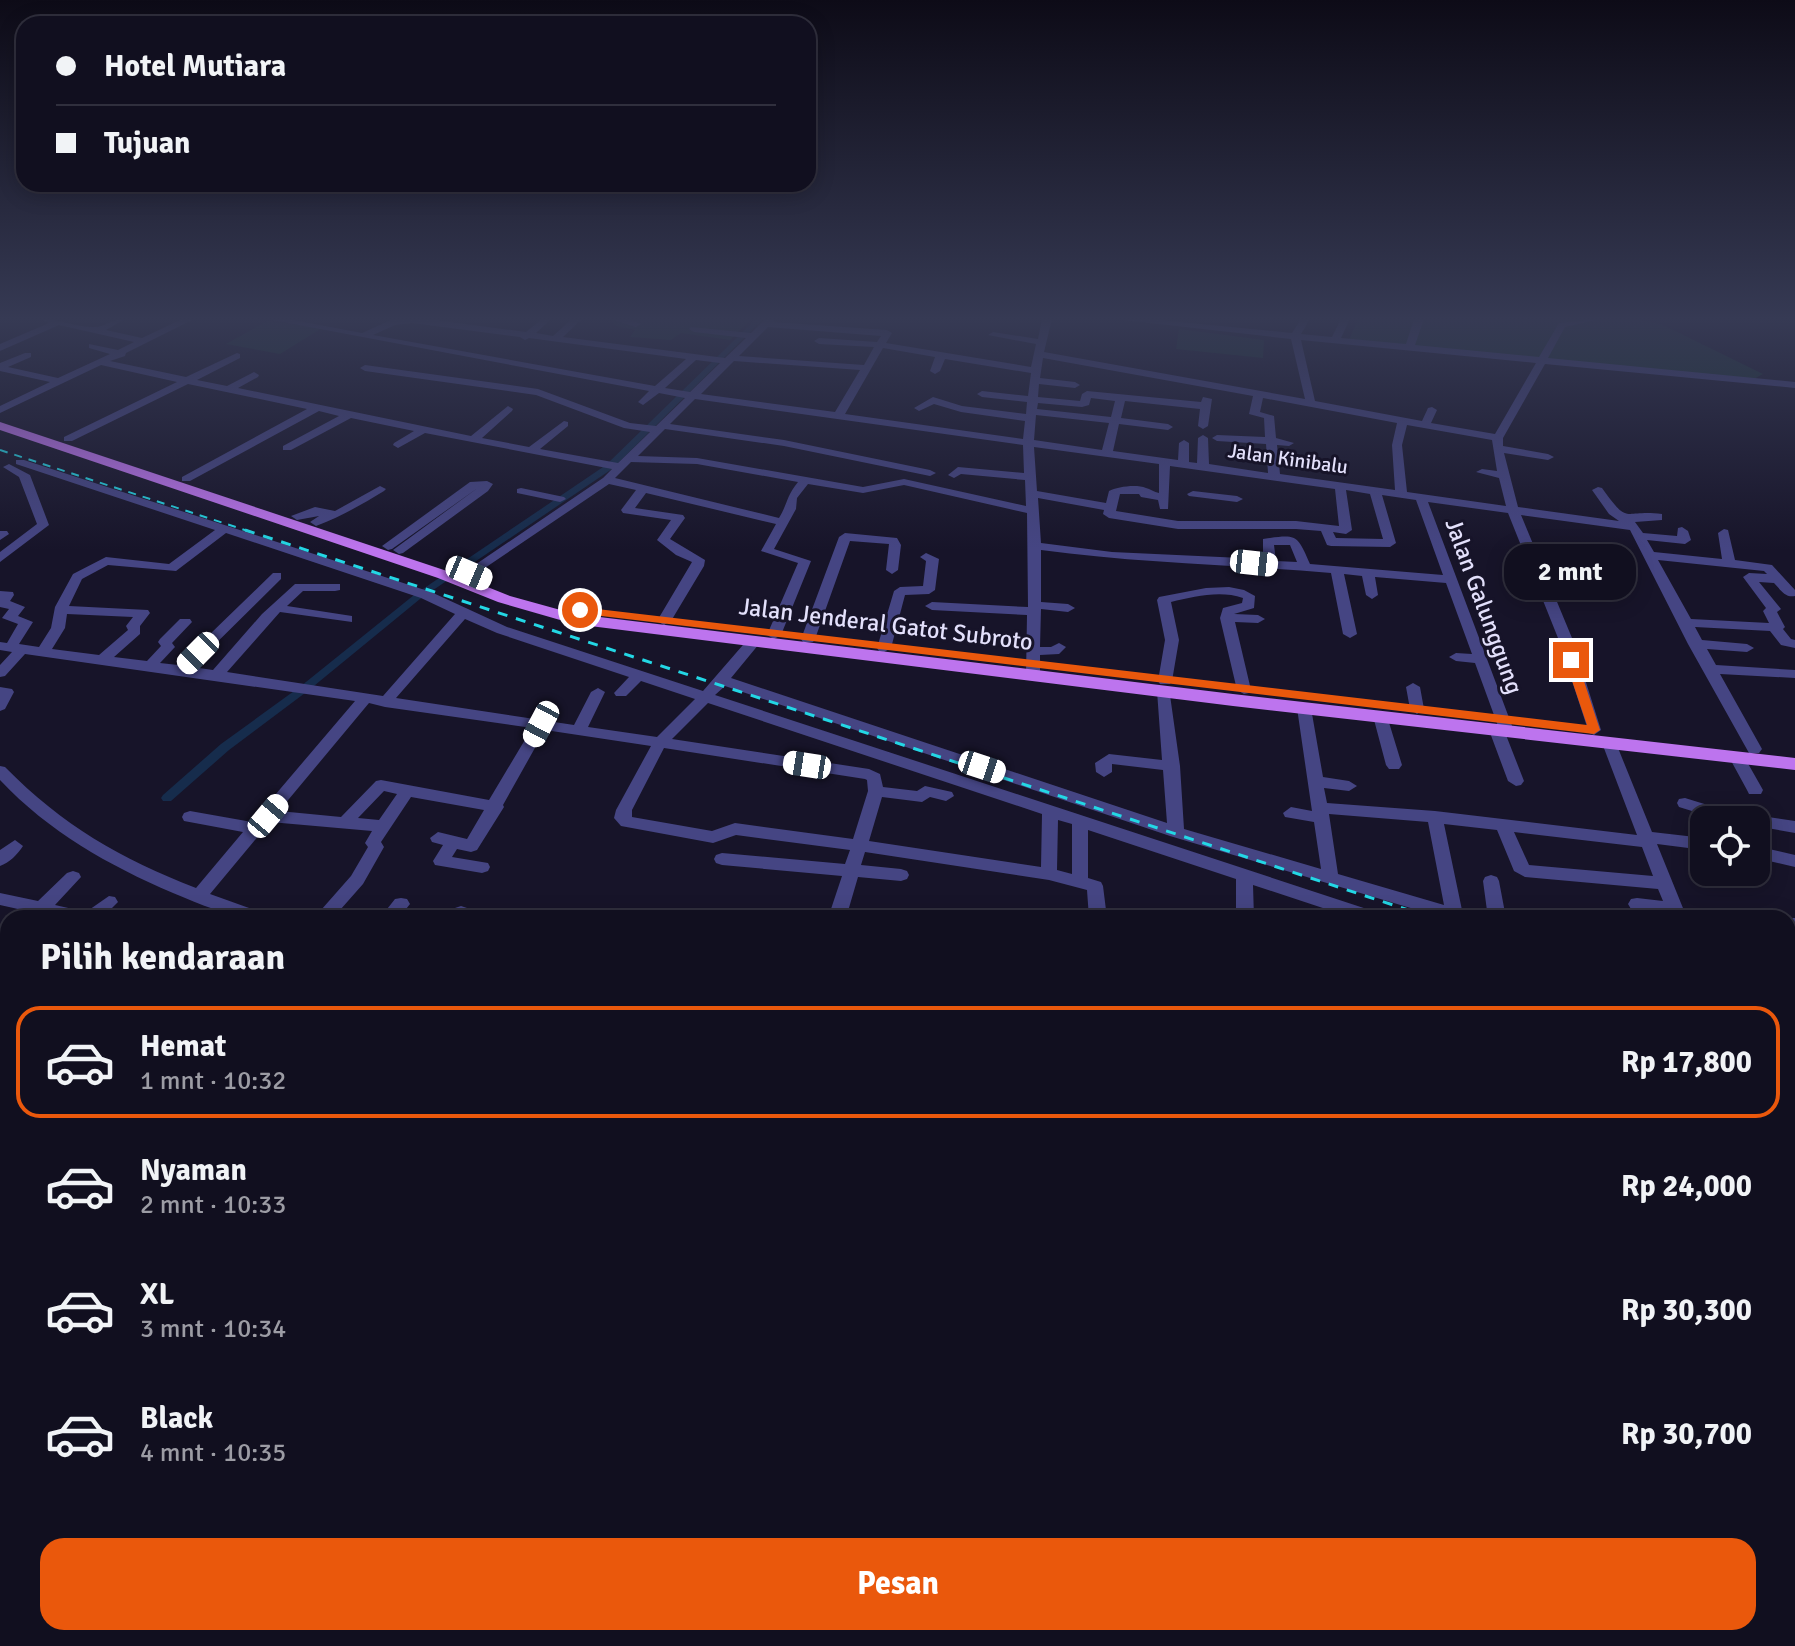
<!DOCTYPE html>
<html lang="id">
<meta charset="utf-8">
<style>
body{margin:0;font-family:Signika,sans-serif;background:#1e1d2c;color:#f1f3f6;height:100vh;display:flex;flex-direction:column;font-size:30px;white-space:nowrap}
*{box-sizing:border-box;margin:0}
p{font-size:26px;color:#9c9ca4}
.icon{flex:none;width:44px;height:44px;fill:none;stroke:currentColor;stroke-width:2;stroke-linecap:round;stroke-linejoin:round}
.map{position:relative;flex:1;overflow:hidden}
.side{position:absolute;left:0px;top:910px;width:1796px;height:736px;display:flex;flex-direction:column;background:#110f1f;border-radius:24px 24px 0 0;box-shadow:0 4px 20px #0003,0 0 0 2px #302f3d}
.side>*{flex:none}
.banner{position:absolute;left:16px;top:16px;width:800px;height:176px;border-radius:24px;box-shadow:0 4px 20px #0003,0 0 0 2px #302f3d;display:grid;align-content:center;height:176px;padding:0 40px;background:#110f1f}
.controls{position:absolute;left:1690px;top:806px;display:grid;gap:16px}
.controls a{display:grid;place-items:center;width:80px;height:80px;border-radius:16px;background:#110f1f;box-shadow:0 4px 20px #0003,0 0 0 2px #302f3d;font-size:40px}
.end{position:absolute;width:36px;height:36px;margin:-18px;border:10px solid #ea580c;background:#fff;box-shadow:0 0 0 4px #fff}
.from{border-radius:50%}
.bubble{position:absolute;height:56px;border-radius:24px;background:#110f1f;box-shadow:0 4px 20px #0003,0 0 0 2px #302f3d;font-size:26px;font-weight:700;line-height:56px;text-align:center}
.car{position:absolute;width:24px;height:48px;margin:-24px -12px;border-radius:10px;box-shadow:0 0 6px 2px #0007;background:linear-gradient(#fff 24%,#345 0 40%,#fff 0 76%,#345 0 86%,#fff 0)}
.banner b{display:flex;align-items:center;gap:28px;height:76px;font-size:30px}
.banner b+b{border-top:2px solid #302f3d}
.banner i{width:20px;height:20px;background:#f1f3f6}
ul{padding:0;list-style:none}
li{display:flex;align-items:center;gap:24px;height:112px;margin:0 16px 12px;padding:0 24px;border:4px solid transparent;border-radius:24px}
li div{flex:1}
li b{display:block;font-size:30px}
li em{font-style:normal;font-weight:700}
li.on{border-color:#ea580c}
li>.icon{width:72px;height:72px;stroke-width:1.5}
h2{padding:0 40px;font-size:36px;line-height:96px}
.button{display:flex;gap:16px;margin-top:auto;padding:16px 40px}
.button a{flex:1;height:92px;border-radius:24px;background:#ea580c;color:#fff;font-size:32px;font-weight:700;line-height:92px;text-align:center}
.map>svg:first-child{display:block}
.green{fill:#183331}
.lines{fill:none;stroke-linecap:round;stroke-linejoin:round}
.canal{fill:#162c4c;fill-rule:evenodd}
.minor{fill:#454583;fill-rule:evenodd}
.major{fill:#bd74ee;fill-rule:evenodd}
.rail-far1{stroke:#23d7e5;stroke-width:2;stroke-dasharray:8 7;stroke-linecap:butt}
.rail{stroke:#23d7e5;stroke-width:3;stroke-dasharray:10 9;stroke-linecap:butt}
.route{fill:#ea580c}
.labels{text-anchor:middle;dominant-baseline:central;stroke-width:6;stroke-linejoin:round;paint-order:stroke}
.far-street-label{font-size:20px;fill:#e3e0fb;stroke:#171429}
.street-label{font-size:24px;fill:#e3e0fb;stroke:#171429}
</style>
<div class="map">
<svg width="1795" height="1646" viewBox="0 0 1795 1646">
<rect width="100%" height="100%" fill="#171429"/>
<path class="green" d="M611 319H751L730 340 681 333 671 340 630 337 635 330 616 326Z
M1358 319H1635L1661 324 1763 374 1752 380 1349 340Z
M267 321 322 328 280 354 226 344Z
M1179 329 1264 340 1263 358 1176 349Z"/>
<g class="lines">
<path class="canal" d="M756 319H763L612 469 420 599 309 690 229 750 171 801H163L161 798 163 795 221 744 301 686 414 595 606 465Z"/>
<path class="minor" d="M40 319C59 319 76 327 93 327 103 328 112 319 125 319L106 330 142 338 182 319H194L126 353 125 356 110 361 186 377 237 353 240 354V358L197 380 227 386 254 372 259 375 258 377 238 388 471 436 508 406 513 409 512 411 482 438 529 447 564 421 568 422V426L540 449 618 463 650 432 624 428 536 395 365 371 360 368 365 365 538 389 630 423 656 426 685 398 659 393 643 405 638 402 649 391 267 319H288L362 333 393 319H428L526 332 542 319H551L536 333 553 336 572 319H582L563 337 725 358 746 338 694 332 689 329 691 327 751 333 765 319H775L773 322 887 330 892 333 886 343 1031 367 1036 344 988 335 993 332 1038 339 1042 319H1052L1044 352 1305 399 1291 339 1114 319H1150L1292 333 1301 319H1310L1301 334 1332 337 1341 319H1350L1341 338 1406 344 1414 319H1424L1415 345 1539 357 1559 323 1600 319 1565 327 1548 358 1795 382V388L1545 364 1503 438V446L1548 454 1554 457 1548 460 1504 453 1518 507 1619 521 1609 514 1592 490 1598 487 1602 488C1630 527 1622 509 1662 514V520L1635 522 1643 533 1677 536 1678 528 1682 527 1688 531 1691 540 1685 544 1647 540 1654 552 1722 559 1718 533 1724 529 1728 530 1735 560 1772 565 1795 590V596C1785 598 1780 589 1774 583L1759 582 1781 609 1777 612 1785 627 1783 629 1791 639 1795 640V648L1781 645 1770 631 1695 627 1702 640 1747 644 1754 648 1747 652 1707 649 1716 665 1795 670V678L1720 674 1762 749 1759 753H1749L1688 644 1630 530 1521 515 1572 638 1601 730 1594 735 1589 733 1558 638 1508 513 1428 502 1514 731 1512 734 1506 735 1524 781 1521 785 1516 786 1508 781 1489 730 1491 727 1498 726 1475 663 1456 661 1449 657 1456 653 1472 654 1446 583 1375 577 1378 595 1372 599 1366 595 1362 576 1344 574 1357 634 1350 638 1343 634 1331 573C1237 565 1137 563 1041 550V602L1068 604 1075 608 1068 612 1041 609 1040 647H1051L1059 643 1066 647 1059 654 1040 655V676L1033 680 1026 676 1027 615 932 610 925 606 932 602 1028 607 1027 513 904 485 863 493 808 484 797 498 796 509 774 549 811 561 781 635 774 639 767 635 798 563 761 551 776 524 646 493 635 508 683 515 685 518 670 539 705 560 704 566 671 621 664 625 657 621 692 562 676 555 657 540 671 520 623 513 621 510 636 490 609 484 473 576H465L463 573 603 478 612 469 425 433 398 448 393 445 394 443 414 431 351 418 291 450H283V446L339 416 319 411 190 481H182V477L307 409 188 384 72 441H64V437L177 382 101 365 0 413V406L50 382 0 371V363L25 353H31V357L8 367 58 378 110 354 89 348V344L118 350 134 342 59 325 0 351V344L49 323ZM412 323 520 337 525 340 529 338 686 359 655 386 373 335 395 325ZM768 327 881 336 877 342 819 338 814 341 819 344 874 347 864 365 739 356ZM1301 340 1536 363 1495 434 1431 423 1437 410 1432 407 1428 408 1422 421 1315 401ZM883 348 935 357 930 371 935 374 940 371 945 359 1031 373 1028 396 982 391 977 394 982 397 1027 402 1026 414 962 406 933 397 914 408 919 411 934 404 961 412 1025 421 1023 439 845 414ZM1043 358 1253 396 1249 414 1264 418 1265 437 1217 435 1212 438 1217 441 1266 444 1268 473 1209 464 1208 438 1203 435 1198 438 1197 463 1189 462V443L1184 440 1179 443 1178 460 1113 451 1119 424 1168 430 1173 427 1168 424 1121 418 1125 401 1200 409 1198 426 1203 429 1208 426 1212 399 1203 397 1201 402 1087 391 1082 394 1080 401 1038 397 1039 384 1075 388 1080 385 1075 382 1040 378ZM696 360 720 363 690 392 665 388ZM734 361 860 370 835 412 701 394ZM1091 398 1115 401 1111 417 1037 409 1038 403 1082 407 1089 405ZM1263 398 1397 423 1392 445 1395 490 1280 474 1277 445 1289 446 1294 443 1276 438 1274 416 1260 412ZM695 399 1023 445 1024 473 958 467 948 475 954 478 961 474 1025 480 1026 506 904 479 863 487 697 458 638 456 665 429 784 446 930 476 936 473 930 470 784 440 670 424ZM1036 415 1109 423 1102 450 1034 440ZM1407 425 1492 440 1497 471 1482 469 1476 472 1499 478 1506 506 1407 492 1402 445ZM1034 447 1159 464V493C1154 492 1150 489 1146 488 1136 484 1117 487 1109 491L1106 503 1037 491ZM631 462 697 464 798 482C786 497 788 503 779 518L615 478ZM1170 466 1335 489 1339 526 1296 521H1178L1116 511 1120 494H1139L1141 497 1158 500 1160 509H1168ZM1346 490 1370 494 1383 539 1336 538 1333 532 1346 534 1352 530ZM1382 495 1416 500 1443 575 1310 564C1297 534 1297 534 1263 539V559L1112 552 1041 543 1038 498 1104 510 1103 514 1109 518 1178 529H1296L1321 531 1327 545 1331 546 1390 547 1396 543ZM1274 545H1290L1297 562 1276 561ZM1658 560 1764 571 1767 574 1749 573 1743 577 1766 608 1763 611 1769 623 1691 619Z
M611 319H628L641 324 636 327Z
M16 460H24L431 592 507 627 703 691 749 638H759V644L731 678 1167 823 1163 770 1112 764V772L1104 777 1096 772 1095 763 1109 754 1162 760 1157 691 1164 687 1169 688 1180 766 1184 829 1321 869 1314 822 1285 817 1283 813 1291 807 1312 811 1297 708 1304 703 1311 708 1323 777 1349 781 1357 786 1349 791 1324 788 1327 803 1435 811 1637 835 1602 743 1609 738 1616 743 1652 832 1704 838V850L1657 844 1687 918H1669L1668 915 1631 909 1628 904 1631 899 1637 898 1663 901 1658 889 1525 877 1514 871 1497 830 1444 824 1462 910 1472 913 1475 918H1444L1170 836 725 686 715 695 1379 913 1382 918H1353L1253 885 1254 918H1236V879L1088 830V878L1101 882 1103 886 1107 918H1089L1087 890 1049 880 865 852 861 865 901 869 907 871 909 875 907 879 901 881 858 877 846 918H828L842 876 722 865 716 863 714 859 716 855 722 853 845 864 850 850 736 835 713 843 621 826 614 818 616 810 651 746 545 730 503 805 504 807 477 850 471 852 457 849 452 857 488 863 490 867 488 871 482 873 435 865 433 861 443 845 432 842 430 838 438 832 467 839 484 810 411 797 381 842 384 847 363 884 333 918H314L351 876 368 847 365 843 372 831 270 822 264 833 260 834 210 894 263 913 266 918C231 918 204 906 173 893 108 865 49 832 0 780V766L5 767C62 825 121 859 196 888L243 832 184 821 182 817 184 813 190 811 252 822 355 701 25 654 5 676 0 677V665L12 652 0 650V642L7 643 18 624 2 618 9 609 0 607V591L13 592 14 595 10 601 25 607 18 616 33 622 19 644 39 647 51 628 55 607 73 574 106 557 169 564 215 530 16 464ZM226 533 421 598 455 614 383 696 227 672 280 612 352 622V616L287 606 303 591H335L340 590V584H295L262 614 213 670 192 667 281 579V573H273L178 665 160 663 175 647 172 643 192 622 190 619H180L160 639 158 642 161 646 147 661 114 657 140 634V626L150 613 148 610 69 606 82 579 108 565 176 571ZM67 614 133 617 126 626 128 630 99 655 52 649 65 628ZM465 619 497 633 629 677 614 693 616 696H626L641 681 695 699 657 737 588 727 605 692 598 688 591 692 574 725 396 698ZM369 703 385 707 532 728 489 800 381 780 376 781 341 817 279 811ZM708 703 1042 814 1041 867 869 841 882 797 922 802 930 797 946 801 954 796 952 792 925 786 917 791 883 787 880 774 869 769 672 739ZM664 748 865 779 867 780 868 791 853 839 735 823 712 831 632 817V810ZM384 791 397 794 379 820 358 818ZM1329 814 1428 822 1444 905 1338 874ZM1058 820 1072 824V874L1057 870ZM1514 832 1642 847 1653 876 1529 865Z
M9 464 30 475 49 525 0 562V552L37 524 19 477 3 467Z
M487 481 493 484 488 491 403 553 399 554 393 550 479 487 392 549 388 550 382 546 470 482Z
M380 486 386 489 384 491C361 505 340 517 316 526L310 522 319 516 297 520 291 516 315 507 335 511Z
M521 488 564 497 566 499 560 502 517 493V489Z
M1193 491 1237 496 1243 499 1237 502 1189 496 1187 494Z
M0 531H7L9 534 0 540Z
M845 533 897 538 901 545 898 570 892 574 886 570 889 544 850 541 815 639 813 642H803L801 639 839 537Z
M926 553 939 559 935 590 929 594 905 595 891 648 884 652 879 651 877 648 894 591 900 587 923 586 926 561 920 557Z
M1229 587 1244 590 1255 596 1254 608 1234 614 1258 615 1265 619 1258 623 1235 622 1251 690 1249 693 1244 694 1237 690 1220 618 1223 608 1242 603 1243 598C1219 590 1194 597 1171 602L1179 640 1172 681 1170 684H1160L1158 681 1165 640 1157 600 1159 597 1206 588Z
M1413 683 1420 687 1424 709 1417 714 1410 709 1406 687Z
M0 687 12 689 14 692 5 709 0 711Z
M1380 711 1387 716 1402 765 1399 769H1389L1386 765 1373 716Z
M1737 752 1742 753 1763 790 1761 794H1749L1747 790 1729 757Z
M1685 798 1727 811 1795 821V833L1756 826V820H1721L1679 807 1677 803 1679 799Z
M15 840 23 846C18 854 9 863 0 866V850Z
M1756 846 1795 855V867L1756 858Z
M73 871 79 873 81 877 55 905 86 912 109 896 115 897 118 902 102 918H56L44 915 42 918H22L27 911 0 905V893L38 901 67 873Z
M1725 872H1741L1747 884 1745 888H1733Z
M1491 875 1497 877 1499 881 1506 918H1488L1483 881 1485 877Z
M401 898 407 899 410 904 399 918H380L395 899Z
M461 906 467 908 470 913 467 918H448L455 908Z
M1788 918H1795V932H1788Z
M8 935V953L0 957V939Z
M1788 993 1795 995V1009L1788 1007Z
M8 997V1018L0 1022V1001Z
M1788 1020 1795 1022V1038L1788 1036Z
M1788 1047 1795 1049V1065L1788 1063Z
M1795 1145V1164L1788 1166V1147Z
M8 1157V1181L0 1184V1160Z
M1795 1181V1216L1788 1219V1184Z
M8 1241V1268L0 1272V1244Z
M1788 1271 1795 1273V1295L1788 1293Z
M0 1310H8V1332H0Z
M1788 1374 1795 1376V1400L1788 1398Z
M8 1468V1505L0 1509V1471Z
M1788 1509 1795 1511V1537L1788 1535Z
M1788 1549 1795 1552V1585L1788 1582Z
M1624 1638H1650L1648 1646H1620Z
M1687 1638H1716L1720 1646H1690Z"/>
<path class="major" d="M0 422 450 572 510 596 575 614 1233 694 1795 758V770L1233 706 574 624 498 602 438 578 0 430Z"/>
<path class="rail-far1" d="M0 450 251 532"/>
<path class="rail" d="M245 530 1433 918
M1788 1035 1795 1037"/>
</g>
<linearGradient id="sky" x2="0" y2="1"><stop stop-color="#0d0b17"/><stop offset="0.58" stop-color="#363a54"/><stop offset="1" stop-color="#363a54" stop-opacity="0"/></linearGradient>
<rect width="1795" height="550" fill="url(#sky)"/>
<path class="route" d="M580 607 1587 725 1565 660 1571 657 1577 660 1600 730 1594 734 576 613V608Z"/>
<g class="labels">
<g class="far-street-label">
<text transform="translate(1288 459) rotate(8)">Jalan Kinibalu</text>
</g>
<g class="street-label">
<text transform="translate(1484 606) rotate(70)">Jalan Galunggung</text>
<text transform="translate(886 624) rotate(7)">Jalan Jenderal Gatot Subroto</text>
</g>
</g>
</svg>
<div class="controls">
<a><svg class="icon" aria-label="locate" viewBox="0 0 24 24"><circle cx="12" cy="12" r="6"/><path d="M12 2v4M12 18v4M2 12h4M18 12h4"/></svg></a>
</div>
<i class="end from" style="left:580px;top:610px"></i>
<i class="end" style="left:1571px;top:660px"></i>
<div class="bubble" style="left:1504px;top:544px;width:132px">2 mnt</div>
<i class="car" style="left:1254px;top:563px;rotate:96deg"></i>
<i class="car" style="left:469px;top:573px;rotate:113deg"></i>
<i class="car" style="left:198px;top:653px;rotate:225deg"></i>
<i class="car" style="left:541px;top:724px;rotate:208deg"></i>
<i class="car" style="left:807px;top:765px;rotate:279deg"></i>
<i class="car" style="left:982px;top:767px;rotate:108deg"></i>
<i class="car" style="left:268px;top:816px;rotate:40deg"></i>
<div class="banner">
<b><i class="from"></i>Hotel Mutiara</b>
<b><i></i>Tujuan</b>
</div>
<section class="side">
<h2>Pilih kendaraan</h2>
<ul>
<li class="on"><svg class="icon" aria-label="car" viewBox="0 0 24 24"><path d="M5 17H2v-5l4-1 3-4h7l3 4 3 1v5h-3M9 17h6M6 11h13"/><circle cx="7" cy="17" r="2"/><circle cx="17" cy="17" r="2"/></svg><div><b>Hemat</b><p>1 mnt · 10:32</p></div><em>Rp 17,800</em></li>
<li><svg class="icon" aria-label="car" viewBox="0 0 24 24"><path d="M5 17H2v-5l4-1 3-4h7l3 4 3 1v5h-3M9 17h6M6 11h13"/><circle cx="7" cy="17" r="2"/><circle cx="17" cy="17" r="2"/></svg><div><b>Nyaman</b><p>2 mnt · 10:33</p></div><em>Rp 24,000</em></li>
<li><svg class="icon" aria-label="car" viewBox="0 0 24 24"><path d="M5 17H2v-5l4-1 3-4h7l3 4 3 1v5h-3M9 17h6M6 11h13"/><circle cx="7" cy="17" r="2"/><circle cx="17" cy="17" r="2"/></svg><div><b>XL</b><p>3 mnt · 10:34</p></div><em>Rp 30,300</em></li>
<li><svg class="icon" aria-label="car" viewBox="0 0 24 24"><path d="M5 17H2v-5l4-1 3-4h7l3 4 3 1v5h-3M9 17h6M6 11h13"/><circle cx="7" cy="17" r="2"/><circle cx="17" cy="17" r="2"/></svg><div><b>Black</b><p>4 mnt · 10:35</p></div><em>Rp 30,700</em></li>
</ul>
<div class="button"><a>Pesan</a></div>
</section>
</div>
